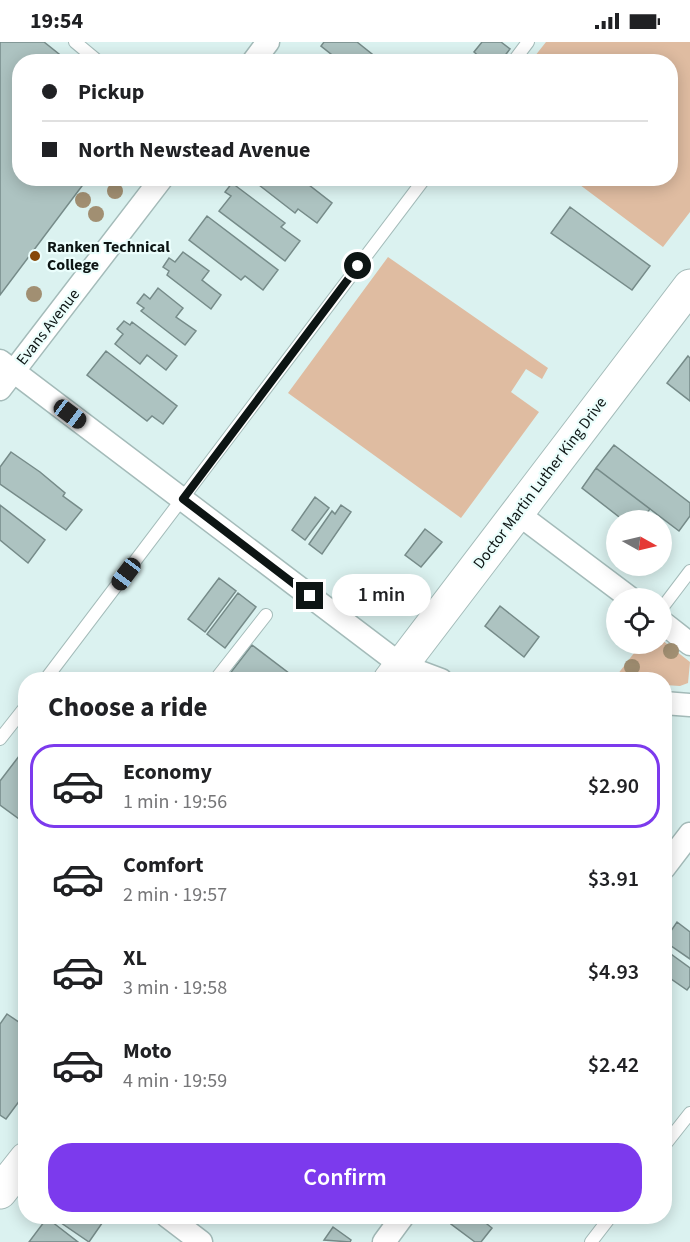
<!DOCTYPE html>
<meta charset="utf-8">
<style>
body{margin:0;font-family:"Source Sans 3",sans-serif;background:#f6f6f6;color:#202124;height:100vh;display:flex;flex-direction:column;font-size:22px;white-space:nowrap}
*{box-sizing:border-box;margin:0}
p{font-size:20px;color:#757577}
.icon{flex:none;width:33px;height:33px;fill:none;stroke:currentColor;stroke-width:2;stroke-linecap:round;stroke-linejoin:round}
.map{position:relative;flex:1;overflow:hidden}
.drawer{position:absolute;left:18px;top:630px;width:654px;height:552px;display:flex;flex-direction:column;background:#fff;border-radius:24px;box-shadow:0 3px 15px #0003}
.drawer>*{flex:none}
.hud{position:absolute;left:12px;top:12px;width:666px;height:132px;border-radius:24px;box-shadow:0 3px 15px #0003;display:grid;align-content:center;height:132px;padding:0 30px;background:#fff}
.needle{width:39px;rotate:98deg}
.tools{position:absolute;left:606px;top:468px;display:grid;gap:12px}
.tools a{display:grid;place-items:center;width:66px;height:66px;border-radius:50%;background:#fff;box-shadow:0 3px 15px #0003;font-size:30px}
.end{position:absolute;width:27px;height:27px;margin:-14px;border:8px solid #0d1514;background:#fff;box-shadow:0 0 0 3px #fff}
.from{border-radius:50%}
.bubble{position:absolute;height:42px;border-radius:21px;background:#fff;box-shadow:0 3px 15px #0003;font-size:20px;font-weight:600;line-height:42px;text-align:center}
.car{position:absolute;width:18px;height:36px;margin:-18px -9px;border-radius:8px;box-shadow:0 0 4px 2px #0007;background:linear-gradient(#222 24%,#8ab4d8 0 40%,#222 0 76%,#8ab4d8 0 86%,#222 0)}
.hud b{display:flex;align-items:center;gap:21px;height:57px;font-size:22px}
.hud b+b{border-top:2px solid #e0e0e0}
.hud i{width:15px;height:15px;background:#202124}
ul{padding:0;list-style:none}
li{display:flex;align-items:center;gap:18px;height:84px;margin:0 12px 9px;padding:0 18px;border:3px solid transparent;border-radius:24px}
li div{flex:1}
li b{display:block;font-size:22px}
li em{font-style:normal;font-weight:600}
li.on{border-color:#7c3aed}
li>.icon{width:54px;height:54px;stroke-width:1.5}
h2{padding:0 30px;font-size:27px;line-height:72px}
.cta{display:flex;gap:12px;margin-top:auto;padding:12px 30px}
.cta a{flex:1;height:69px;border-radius:24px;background:#7c3aed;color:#fff;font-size:24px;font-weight:600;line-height:69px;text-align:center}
.status{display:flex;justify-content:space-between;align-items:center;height:42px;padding:0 30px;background:#fff;direction:ltr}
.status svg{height:16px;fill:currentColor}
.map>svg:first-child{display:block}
.green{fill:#dfbca1}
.building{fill:#adc3c1;stroke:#768b89;stroke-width:1.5}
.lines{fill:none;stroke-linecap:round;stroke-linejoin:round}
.service-casing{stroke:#a4bbb9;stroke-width:14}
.minor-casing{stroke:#a4bbb9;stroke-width:25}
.secondary-casing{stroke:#a4bbb9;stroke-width:35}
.service{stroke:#fff;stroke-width:12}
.minor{stroke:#fff;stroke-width:22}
.secondary{stroke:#fff;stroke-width:33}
.tree{fill:#a18f72}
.route{stroke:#0d1514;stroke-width:8}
.poi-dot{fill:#864808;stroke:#ebfefc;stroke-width:2}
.labels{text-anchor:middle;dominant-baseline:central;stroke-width:4.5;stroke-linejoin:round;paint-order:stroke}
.poi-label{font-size:16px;font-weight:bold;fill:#0d1514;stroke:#ebfefc;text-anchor:start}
.street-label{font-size:16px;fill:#0d1514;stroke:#ebfefc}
</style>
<div class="status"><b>19:54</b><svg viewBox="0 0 49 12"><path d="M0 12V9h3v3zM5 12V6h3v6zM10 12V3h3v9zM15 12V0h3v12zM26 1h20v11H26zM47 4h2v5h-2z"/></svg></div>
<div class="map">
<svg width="690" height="1200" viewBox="0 0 690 1200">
<rect width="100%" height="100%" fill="#dbf2f0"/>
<path class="green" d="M546 0H690V170L663 205 572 137 670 136V20L531 19Z
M388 215 548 326 542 337 526 327 511 350 539 370 461 476 288 351Z
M662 598 690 620 688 641 680 644 665 643 664 638 614 637 641 602H662Z"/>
<path class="building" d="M0 0H44L69 20H20V136H88L0 253Z
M324 0H357L382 20H341L321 4Z
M482 0H501L510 7 500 20H485L474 10Z
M250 136H300L332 161 317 181 298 167 295 171Z
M232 141 285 181 281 185 300 199 285 219 219 169 231 154 225 150Z
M570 165 650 224 632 248 551 191Z
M207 174 278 228 263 248 245 234 241 238 189 198Z
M183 210 209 229 202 238 221 253 211 267 167 233 169 229 163 225 169 216 175 220Z
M158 246 183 266 176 275 196 289 185 303 141 269 144 266 137 261 144 252 150 257Z
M124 279 130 283 132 280 177 314 166 328 147 313 140 322 115 302 123 292 117 287Z
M106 309 177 364 163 382 152 374 147 379 87 333Z
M688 314 690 316V359L667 341Z
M614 403 690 461V474L679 489 596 426Z
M11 410 40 430 65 451 63 454 82 468 66 488 0 442V425Z
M596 426 650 467 641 478H623L582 446Z
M315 455 329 466 305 498 292 488Z
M0 463 45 498 28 521 0 498Z
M341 463 351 470 322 512 309 502 332 469 335 472Z
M425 487 442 500 421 525 405 513Z
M219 536 236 549 205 590 188 577Z
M238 551 256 565 225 606 207 592Z
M500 564 539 595 524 615 485 584Z
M252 603 298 638H225Z
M26 705V782L0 763V739Z
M677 880 690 890V917L664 899Z
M664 907 690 926V944L687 948 664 932Z
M7 972 26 985V1050L6 1077 0 1073V982Z
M51 1174H107L89 1200Z
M457 1174H477L492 1186 481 1200H475L451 1182Z
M47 1176 78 1200H29Z
M333 1185 351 1198 350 1200 324 1198Z"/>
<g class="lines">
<g class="service-casing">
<path id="service" d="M75 0 99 20
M513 20 528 0
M662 566 690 529
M45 638 425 136
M215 638 266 573
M0 697 26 664
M664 1104 690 1071
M591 1200 611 1174"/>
</g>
<g class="minor-casing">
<path id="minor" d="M253 20 268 0
M0 319 401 623 441 638
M0 347 162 136
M517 471 630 556
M662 580 690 602
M664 661 690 663
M664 826 690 792
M167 1174 201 1200
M384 1200 403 1174"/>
</g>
<g class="secondary-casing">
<path id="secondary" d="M390 638 690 244
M0 1150 26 1117"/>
</g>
<use href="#service" class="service"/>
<use href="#minor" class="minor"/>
<use href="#secondary" class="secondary"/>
</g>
<g class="tree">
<circle cx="115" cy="149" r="8"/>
<circle cx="83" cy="158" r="8"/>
<circle cx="96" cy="172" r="8"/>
<circle cx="34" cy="252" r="8"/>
<circle cx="402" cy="559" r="8"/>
<circle cx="671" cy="609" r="8"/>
<circle cx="632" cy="625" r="8"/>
</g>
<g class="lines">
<path class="route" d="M310 554 183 457 358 224"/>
</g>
<circle class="poi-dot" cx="35" cy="214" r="6"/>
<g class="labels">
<g class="poi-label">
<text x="47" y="205">Ranken Technical<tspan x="47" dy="18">College</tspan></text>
</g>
<g class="street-label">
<text transform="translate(48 285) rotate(-52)">Evans Avenue</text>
<text transform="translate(540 441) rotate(-53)">Doctor Martin Luther King Drive</text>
</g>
</g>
</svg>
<div class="tools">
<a><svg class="needle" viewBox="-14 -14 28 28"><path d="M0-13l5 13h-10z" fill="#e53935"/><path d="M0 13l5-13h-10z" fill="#757577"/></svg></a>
<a><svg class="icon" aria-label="locate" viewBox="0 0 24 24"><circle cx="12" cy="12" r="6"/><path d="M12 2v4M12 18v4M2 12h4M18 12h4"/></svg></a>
</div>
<i class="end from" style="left:358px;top:224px"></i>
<i class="end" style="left:310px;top:554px"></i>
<div class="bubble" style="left:332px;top:532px;width:99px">1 min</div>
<i class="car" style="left:70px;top:372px;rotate:127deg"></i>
<i class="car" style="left:126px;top:532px;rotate:217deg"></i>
<div class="hud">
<b><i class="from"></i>Pickup</b>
<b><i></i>North Newstead Avenue</b>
</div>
<section class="drawer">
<h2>Choose a ride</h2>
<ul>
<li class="on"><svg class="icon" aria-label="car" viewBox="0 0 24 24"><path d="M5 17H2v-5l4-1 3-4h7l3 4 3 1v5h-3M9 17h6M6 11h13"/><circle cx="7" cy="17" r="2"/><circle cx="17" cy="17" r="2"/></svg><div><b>Economy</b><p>1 min · 19:56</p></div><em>$2.90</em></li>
<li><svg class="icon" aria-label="car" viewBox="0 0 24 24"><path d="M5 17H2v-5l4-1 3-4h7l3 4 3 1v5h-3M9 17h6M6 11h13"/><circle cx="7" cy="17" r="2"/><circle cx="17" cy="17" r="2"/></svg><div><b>Comfort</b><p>2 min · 19:57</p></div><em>$3.91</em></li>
<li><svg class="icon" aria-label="car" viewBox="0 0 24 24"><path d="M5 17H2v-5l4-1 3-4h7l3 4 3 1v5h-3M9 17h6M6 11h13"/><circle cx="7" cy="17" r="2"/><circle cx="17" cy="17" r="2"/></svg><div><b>XL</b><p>3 min · 19:58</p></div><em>$4.93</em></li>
<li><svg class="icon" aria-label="car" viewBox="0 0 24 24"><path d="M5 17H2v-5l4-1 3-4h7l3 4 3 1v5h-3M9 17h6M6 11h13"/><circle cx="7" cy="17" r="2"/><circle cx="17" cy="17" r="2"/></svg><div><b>Moto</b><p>4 min · 19:59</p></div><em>$2.42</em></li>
</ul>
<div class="cta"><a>Confirm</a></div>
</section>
</div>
